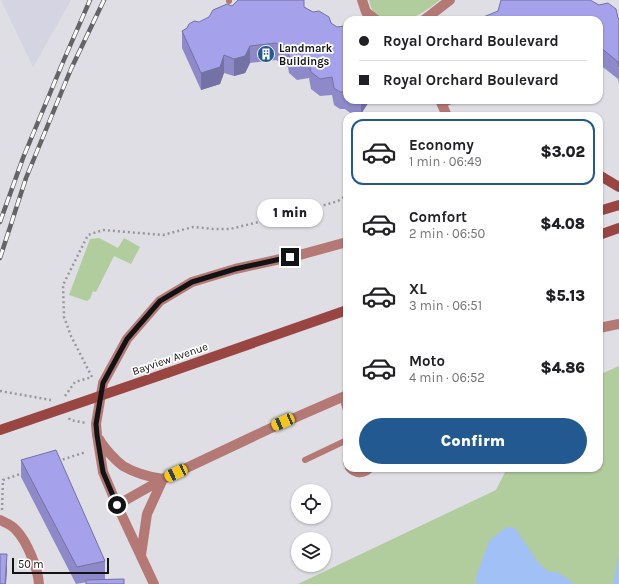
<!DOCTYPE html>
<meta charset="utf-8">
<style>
body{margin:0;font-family:Karla,sans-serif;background:#f6f6f6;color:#202124;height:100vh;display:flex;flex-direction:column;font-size:15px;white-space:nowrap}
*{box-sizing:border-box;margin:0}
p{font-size:13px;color:#757577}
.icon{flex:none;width:22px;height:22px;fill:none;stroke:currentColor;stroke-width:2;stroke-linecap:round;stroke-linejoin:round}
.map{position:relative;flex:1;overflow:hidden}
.sheet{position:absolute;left:343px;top:112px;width:260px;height:360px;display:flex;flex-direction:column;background:#fff;border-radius:12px;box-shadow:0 1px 3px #0004}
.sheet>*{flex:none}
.guide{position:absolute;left:343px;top:16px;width:260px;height:88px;border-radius:12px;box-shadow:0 1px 3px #0004;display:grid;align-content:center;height:88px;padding:0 16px;background:#fff}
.buttons{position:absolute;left:291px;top:484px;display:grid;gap:8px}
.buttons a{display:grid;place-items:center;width:40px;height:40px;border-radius:50%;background:#fff;box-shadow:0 1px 3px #0004;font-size:20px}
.scale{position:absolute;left:12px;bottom:10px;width:97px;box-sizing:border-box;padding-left:4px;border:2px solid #131315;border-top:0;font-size:11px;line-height:14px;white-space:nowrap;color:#131315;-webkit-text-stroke:3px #fff;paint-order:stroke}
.end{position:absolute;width:18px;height:18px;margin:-9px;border:5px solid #131315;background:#fff;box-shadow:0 0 0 2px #fff}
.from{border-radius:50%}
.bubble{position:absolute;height:28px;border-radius:14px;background:#fff;box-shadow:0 1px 3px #0004;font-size:13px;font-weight:800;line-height:28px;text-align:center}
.car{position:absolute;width:12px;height:24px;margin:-12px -6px;border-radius:5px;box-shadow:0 0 3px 1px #0007;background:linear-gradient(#f5c518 24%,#345 0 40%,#f5c518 0 76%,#345 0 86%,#f5c518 0)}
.guide b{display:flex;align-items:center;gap:14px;height:38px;font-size:15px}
.guide b+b{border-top:1px solid #e0e0e0}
.guide i{width:10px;height:10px;background:#202124}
ul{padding:7px 0 0;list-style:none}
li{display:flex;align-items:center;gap:12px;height:66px;margin:0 8px 6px;padding:0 8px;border:2px solid transparent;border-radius:12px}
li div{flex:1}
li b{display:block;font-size:15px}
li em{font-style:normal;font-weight:800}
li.active{border-color:#235991}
li>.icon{width:36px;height:36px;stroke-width:1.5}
.button{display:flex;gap:8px;margin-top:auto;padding:8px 16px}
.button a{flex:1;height:46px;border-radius:24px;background:#235991;color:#fff;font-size:16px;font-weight:800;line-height:46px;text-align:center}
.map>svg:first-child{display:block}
.built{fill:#d4d4e2}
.green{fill:#b1cc9d}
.water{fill:#a1c0f6}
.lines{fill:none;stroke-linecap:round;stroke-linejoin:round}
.path{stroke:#98989c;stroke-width:2.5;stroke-dasharray:2 3;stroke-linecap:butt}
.service{stroke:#b47975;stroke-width:6}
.minor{stroke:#b47975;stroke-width:10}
.tertiary{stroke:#b47975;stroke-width:10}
.secondary{stroke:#994643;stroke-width:10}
.rail-casing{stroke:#646467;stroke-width:4.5}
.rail{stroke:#fff;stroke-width:3;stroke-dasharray:9;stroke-linecap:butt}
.secondary-bridge{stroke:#994643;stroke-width:10}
.wall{fill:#8e8ac9}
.shaded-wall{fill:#7471a4}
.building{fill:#a5a1ea;stroke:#7471a4}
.route{stroke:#131315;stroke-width:5}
.labels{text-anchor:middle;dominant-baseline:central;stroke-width:3.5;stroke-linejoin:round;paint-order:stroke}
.poi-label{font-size:11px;font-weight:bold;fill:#131315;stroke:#fff;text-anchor:start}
.street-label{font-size:11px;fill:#131315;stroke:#fff}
</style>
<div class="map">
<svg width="619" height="584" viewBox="0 0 619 584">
<rect width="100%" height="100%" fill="#dedee4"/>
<path class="built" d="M1 0H71L33 67Z"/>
<path class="green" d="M369 0H440C432 6 423 13 414 17 403 22 385 22 375 14 372 11 370 4 369 0Z
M99 238 118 248 124 238 140 247 131 264 114 256 96 292 93 291 90 299 87 301 69 295 90 239Z
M619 366V584H298L496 490 507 468H599V375Z"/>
<path class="water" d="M506 527 515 528 537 561 547 571 559 573 571 581 573 584H476V577L489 541Z
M619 556V584H613Z"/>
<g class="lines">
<path class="path" d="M92 377 71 336 64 317 63 285 88 235 103 230 163 235 193 227 213 229H230L308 210 338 201 347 195
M0 391 51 400
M65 396 75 382 92 377
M69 418 70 420 86 423
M58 461 86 452
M2 510 3 480 23 473"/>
<path class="service" d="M229 1V0
M442 105 453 100
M342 397 347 413
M347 456 346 463 347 465
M305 460 347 440
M348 468C355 477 365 476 372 468"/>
<path class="minor" d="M362 0 366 12 376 20
M424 20 450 0
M440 100 447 116
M0 520C6 523 12 525 16 530 27 541 38 569 39 584"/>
<path class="tertiary" d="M599 328 619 324
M99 439C104 448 115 460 123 466 135 473 149 477 163 479
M117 505 163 479 269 429 347 395
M141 555 147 514 163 479
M154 584 117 505 103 472 97 435 96 424 103 383 127 339 160 301 192 282 235 269 303 254 347 242"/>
<path class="secondary" d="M599 175 619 187
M599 211 619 205
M599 235 619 228
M167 373 347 310"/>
<g class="rail-casing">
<path id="rail" d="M0 222 23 158 63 62 90 0
M0 258 26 178 71 69 104 0"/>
</g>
<use href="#rail" class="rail"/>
<path class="secondary-bridge" d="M0 430 167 373"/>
</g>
<path class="wall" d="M232 6 304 7 337 27 347 28V100H370L361 114 353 115 345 109H340L334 105 332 95 320 96 311 89 309 78 297 80 289 73 288 67 276 60 250 63 245 73 234 76 224 73 220 84 201 90 182 48V31Z
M498 11 618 18 619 19V84L618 79 599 64V20Z
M21 460 105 561V579L76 584 21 477Z"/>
<path class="shaded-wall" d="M250 46V63L245 73 234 76V59Z
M224 55V73L220 84 201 90V73Z
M361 100H370L361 114Z
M7 554V571L6 584H5Z"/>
<path class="building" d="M238 0H304V7L313 12 319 11 329 17 331 23 337 27 344 26 347 28V93L345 92H340L334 88 332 77 320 79 311 72 309 61 297 63 289 56 288 50 276 43 250 46 245 56 234 59 224 55 220 67 201 73 182 31 187 28 189 24 194 21 199 22 209 17 213 10 227 4 232 6Z
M501 0H590L599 5 608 3 616 9 618 18 619 19V67L618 62 599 46V20H476L498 11Z
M56 450 105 561 77 567 21 460Z
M0 554H7L5 584H0Z
M124 579V584H86V580Z"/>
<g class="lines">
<path class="route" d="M117 505 103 472 97 435 96 424 103 383 127 339 160 301 192 282 235 269 290 257"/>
</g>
<defs>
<g id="building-disc" transform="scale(0.9)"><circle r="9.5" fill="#235991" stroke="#fff"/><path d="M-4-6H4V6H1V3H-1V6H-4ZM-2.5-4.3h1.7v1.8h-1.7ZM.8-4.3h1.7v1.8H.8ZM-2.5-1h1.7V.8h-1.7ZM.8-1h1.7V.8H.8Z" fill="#fff"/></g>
</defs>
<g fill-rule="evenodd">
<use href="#building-disc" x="266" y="54"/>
</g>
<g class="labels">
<g class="poi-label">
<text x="279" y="48">Landmark<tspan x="279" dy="13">Buildings</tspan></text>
</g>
<g class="street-label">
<text transform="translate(170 359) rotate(-19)">Bayview Avenue</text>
</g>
</g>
</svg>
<div class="buttons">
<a><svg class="icon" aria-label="locate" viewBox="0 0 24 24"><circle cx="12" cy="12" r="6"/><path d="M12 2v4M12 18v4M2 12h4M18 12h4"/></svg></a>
<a><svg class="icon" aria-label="layers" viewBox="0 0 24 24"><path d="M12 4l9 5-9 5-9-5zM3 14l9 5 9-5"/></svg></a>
</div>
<div class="scale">50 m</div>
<i class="end from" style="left:117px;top:505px"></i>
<i class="end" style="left:290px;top:257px"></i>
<div class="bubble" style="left:257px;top:199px;width:66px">1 min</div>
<i class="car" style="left:283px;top:422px;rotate:247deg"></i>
<i class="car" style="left:176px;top:473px;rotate:245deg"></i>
<div class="guide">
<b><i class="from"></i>Royal Orchard Boulevard</b>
<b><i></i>Royal Orchard Boulevard</b>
</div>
<section class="sheet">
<ul>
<li class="active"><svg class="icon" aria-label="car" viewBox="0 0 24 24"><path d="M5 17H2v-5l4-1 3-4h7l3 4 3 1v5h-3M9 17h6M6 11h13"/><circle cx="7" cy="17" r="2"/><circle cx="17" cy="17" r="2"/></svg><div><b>Economy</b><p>1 min · 06:49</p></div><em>$3.02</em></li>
<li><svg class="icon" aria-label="car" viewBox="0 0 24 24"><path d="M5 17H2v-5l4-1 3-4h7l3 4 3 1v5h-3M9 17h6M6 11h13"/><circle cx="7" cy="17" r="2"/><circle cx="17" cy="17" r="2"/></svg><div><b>Comfort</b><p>2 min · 06:50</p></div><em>$4.08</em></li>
<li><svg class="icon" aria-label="car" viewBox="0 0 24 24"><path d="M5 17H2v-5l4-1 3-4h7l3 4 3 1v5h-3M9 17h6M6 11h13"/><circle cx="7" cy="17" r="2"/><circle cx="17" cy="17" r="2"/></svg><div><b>XL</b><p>3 min · 06:51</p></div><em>$5.13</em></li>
<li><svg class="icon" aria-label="car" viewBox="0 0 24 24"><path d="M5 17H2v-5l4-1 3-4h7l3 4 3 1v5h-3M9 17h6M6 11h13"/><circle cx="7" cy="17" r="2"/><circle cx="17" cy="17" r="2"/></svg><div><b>Moto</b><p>4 min · 06:52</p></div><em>$4.86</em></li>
</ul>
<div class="button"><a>Confirm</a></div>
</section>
</div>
